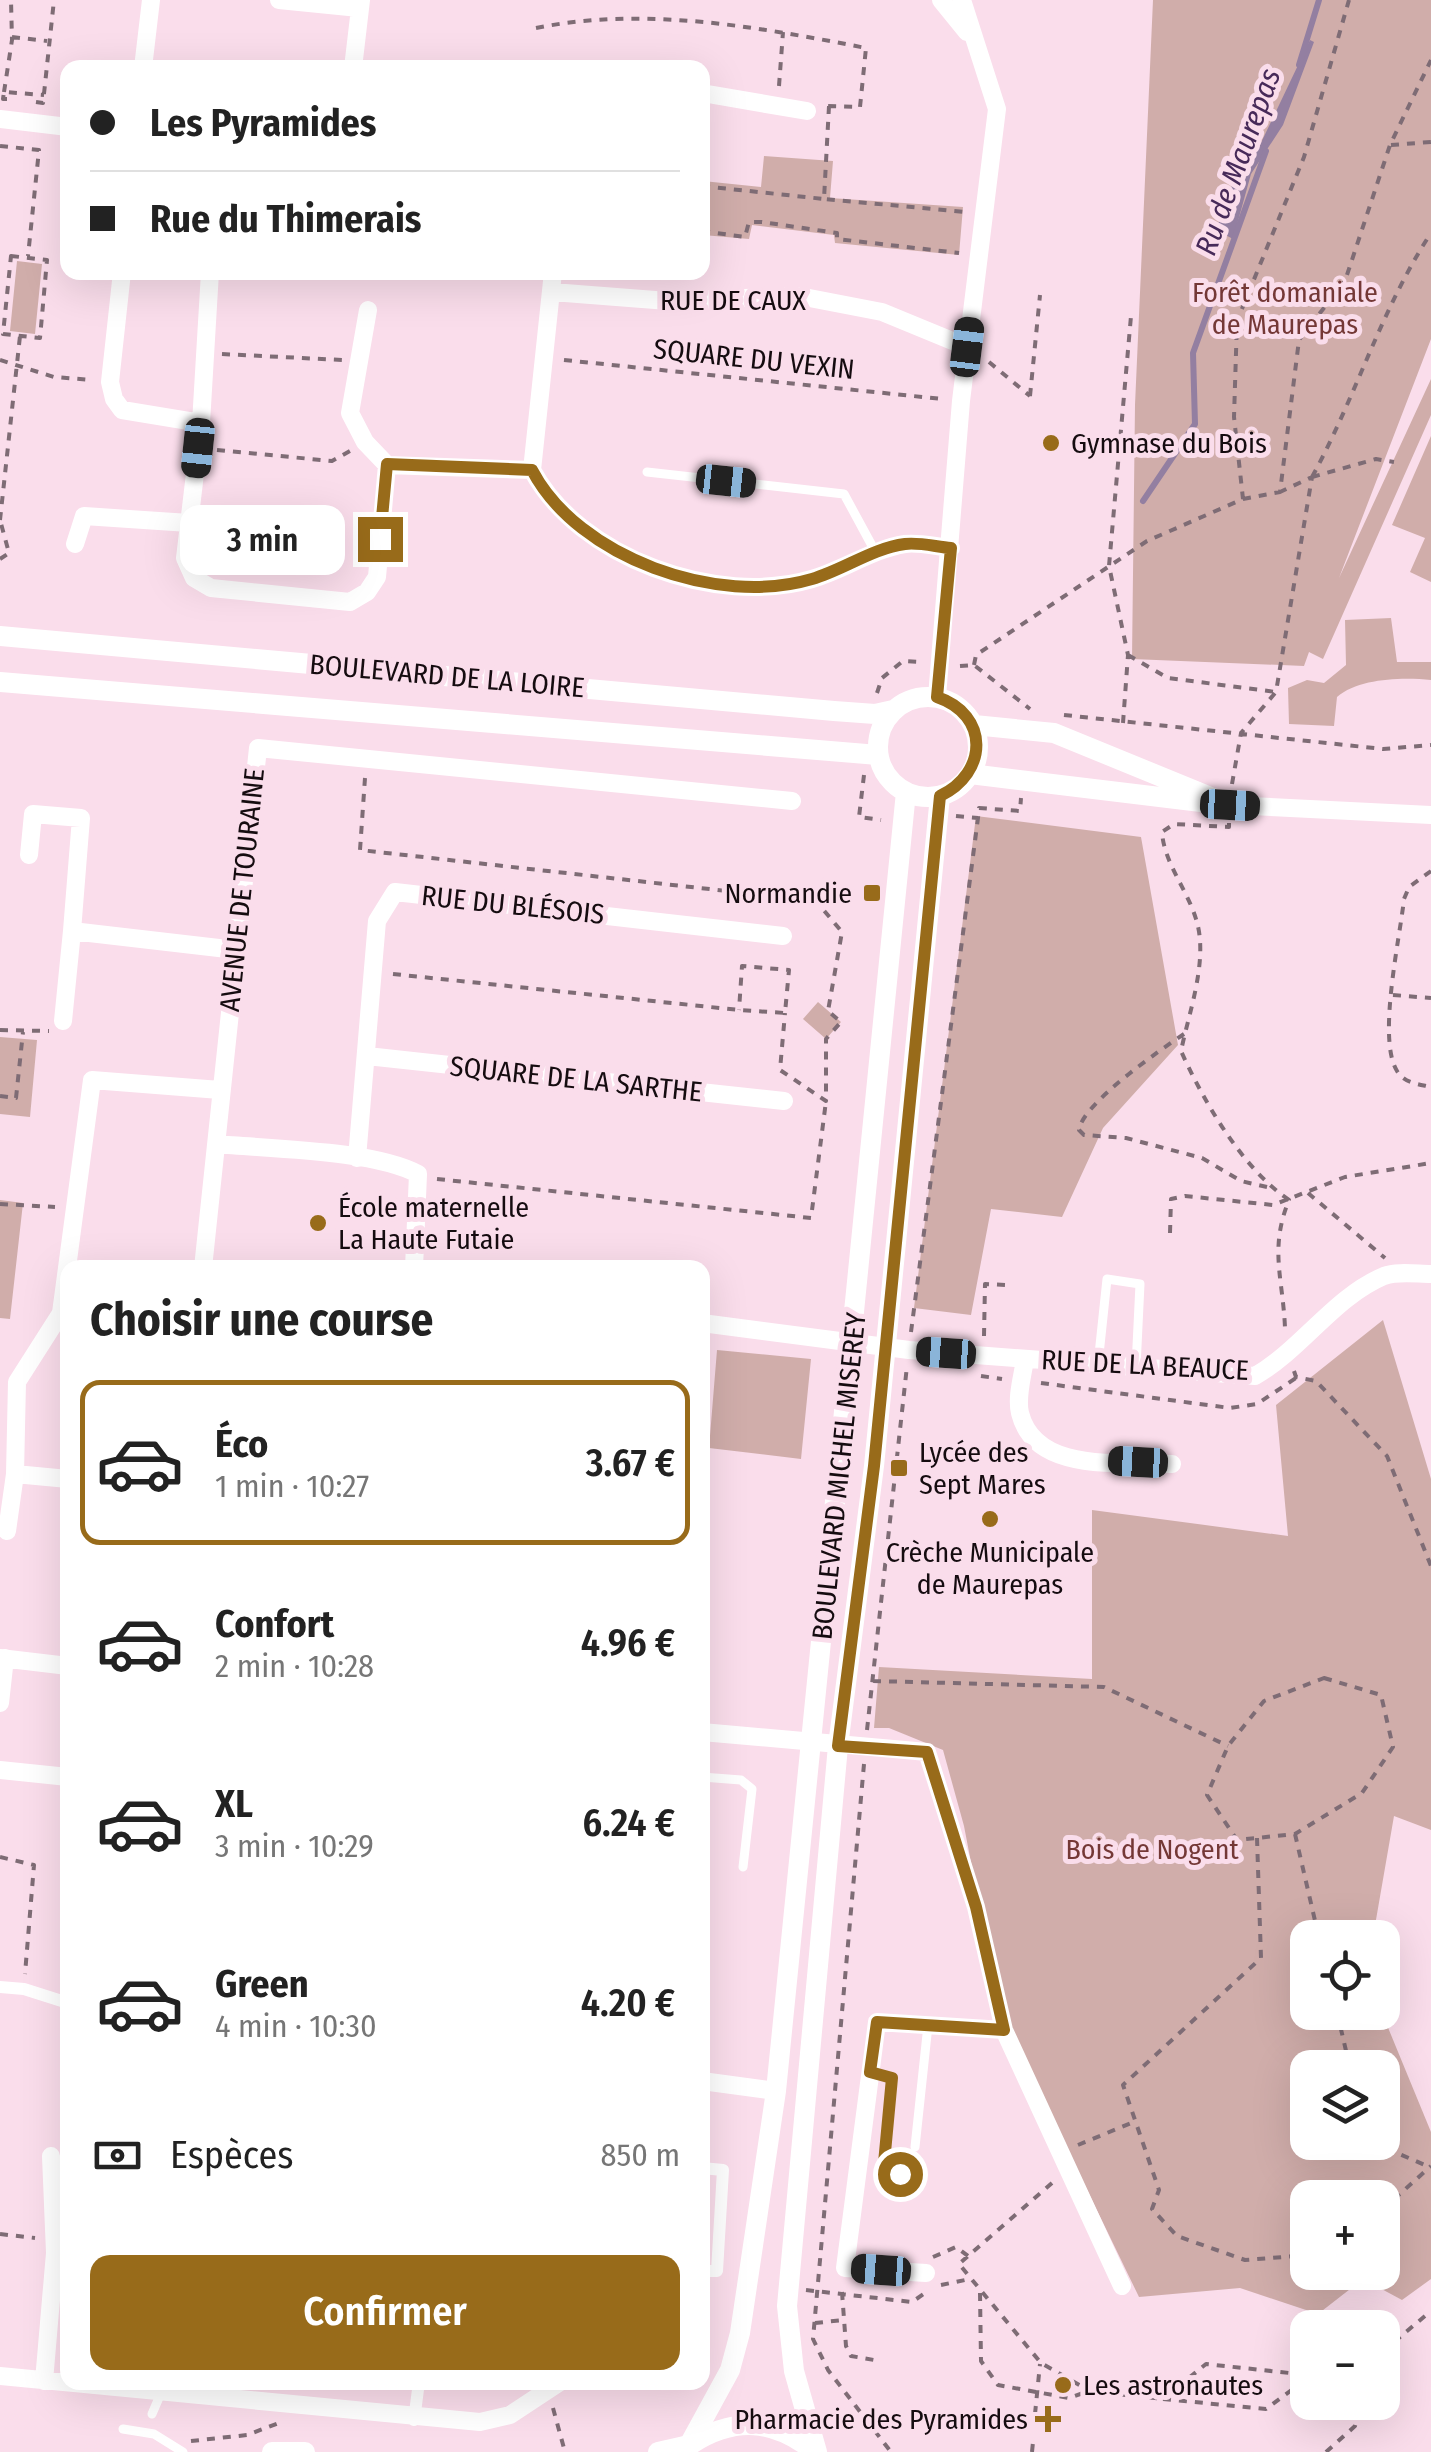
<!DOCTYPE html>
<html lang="fr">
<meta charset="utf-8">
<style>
body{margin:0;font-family:"Fira Sans Condensed",sans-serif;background:#f6f6f6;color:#222;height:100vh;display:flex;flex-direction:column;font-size:38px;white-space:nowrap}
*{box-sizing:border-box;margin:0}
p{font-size:32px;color:#767676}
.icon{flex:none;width:55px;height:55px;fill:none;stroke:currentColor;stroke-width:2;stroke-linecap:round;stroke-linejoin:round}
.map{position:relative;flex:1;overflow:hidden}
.sheet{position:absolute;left:60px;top:1260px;width:650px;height:1130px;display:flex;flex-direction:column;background:#fff;border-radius:20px;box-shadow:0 10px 40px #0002}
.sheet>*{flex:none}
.top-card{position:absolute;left:60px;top:60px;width:650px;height:220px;border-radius:20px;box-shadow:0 10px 40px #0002;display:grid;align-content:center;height:220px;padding:0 30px;background:#fff}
.buttons{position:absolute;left:1290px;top:1920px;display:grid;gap:20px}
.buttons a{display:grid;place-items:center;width:110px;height:110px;border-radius:20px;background:#fff;box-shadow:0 10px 40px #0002;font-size:50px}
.end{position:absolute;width:45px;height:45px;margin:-22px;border:12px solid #986b1a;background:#fff;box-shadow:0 0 0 5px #fff}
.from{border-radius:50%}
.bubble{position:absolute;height:70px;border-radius:20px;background:#fff;box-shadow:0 10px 40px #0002;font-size:32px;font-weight:600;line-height:70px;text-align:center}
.car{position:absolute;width:30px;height:60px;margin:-30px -15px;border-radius:12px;box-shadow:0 0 8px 2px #0007;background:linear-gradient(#222 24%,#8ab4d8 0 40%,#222 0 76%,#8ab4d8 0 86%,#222 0)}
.top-card b{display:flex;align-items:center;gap:35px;height:95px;font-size:38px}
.top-card b+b{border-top:2px solid #e0e0e0}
.top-card i{width:25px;height:25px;background:#222}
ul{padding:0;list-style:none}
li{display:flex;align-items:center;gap:30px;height:165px;margin:0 20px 15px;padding:0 10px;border:5px solid transparent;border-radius:20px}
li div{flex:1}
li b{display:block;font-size:38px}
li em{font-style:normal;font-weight:600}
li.active{border-color:#986b1a}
li>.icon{width:90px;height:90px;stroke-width:1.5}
h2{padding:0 30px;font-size:45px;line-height:120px}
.pay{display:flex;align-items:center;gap:25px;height:110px;padding:0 30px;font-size:38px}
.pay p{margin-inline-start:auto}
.button{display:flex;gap:20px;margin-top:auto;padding:20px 30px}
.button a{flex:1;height:115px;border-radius:20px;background:#986b1a;color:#fff;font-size:40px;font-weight:600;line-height:115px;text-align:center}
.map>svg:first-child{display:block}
.green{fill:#d0adaa;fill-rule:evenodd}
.water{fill:#937fa1}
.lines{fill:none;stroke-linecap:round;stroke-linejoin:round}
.stream{stroke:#937fa1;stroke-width:6}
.path{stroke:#7e6c75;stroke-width:4;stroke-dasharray:8 8;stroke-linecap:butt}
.service{stroke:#fff;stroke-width:9}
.pedestrian{stroke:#fff;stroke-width:12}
.minor{stroke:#fff;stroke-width:18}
.tertiary{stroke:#fff;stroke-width:20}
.route{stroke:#986b1a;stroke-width:12}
.poi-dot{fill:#986b1a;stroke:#faddeb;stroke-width:4}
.labels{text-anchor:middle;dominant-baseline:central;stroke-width:10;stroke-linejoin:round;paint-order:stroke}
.park-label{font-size:28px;fill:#743836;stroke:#faddeb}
.street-label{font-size:28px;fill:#150c10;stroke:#faddeb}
.poi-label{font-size:28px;fill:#150c10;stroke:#faddeb;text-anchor:start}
.water-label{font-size:30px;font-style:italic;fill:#472a59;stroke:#faddeb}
</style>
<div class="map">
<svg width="1431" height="2452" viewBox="0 0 1431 2452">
<rect width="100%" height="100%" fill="#faddeb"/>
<path class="green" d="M1153 0H1431V339L1339 578 1431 379V415L1323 659 1309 652 1304 666 1132 659 1135 405Z
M764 156 833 161 830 198 963 207 959 255 835 243 834 235 752 225 749 239 703 235V181L761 187Z
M17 261 42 264 35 334 10 331Z
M1431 436V582L1410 572 1425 538 1392 525Z
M1391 618 1397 662H1431V680C1403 677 1359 678 1337 697L1334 726 1289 724 1288 688 1307 680 1324 683 1346 665 1345 620Z
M976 816 1141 837 1178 1045 1103 1128 1062 1217 991 1209 971 1315 914 1308Z
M818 1002 841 1022 826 1039 803 1019Z
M0 1037 37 1040 30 1117 0 1114Z
M0 1200 23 1203 10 1319 0 1318Z
M1383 1320 1431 1479V1830L1394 1816 1373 1937 1308 1938V2012L1382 2013 1431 2132V2279L1402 2300 1363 2279 1318 2314 1240 2288 1139 2297 999 2008 964 1826 943 1750 889 1728H874L879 1667 1092 1679V1510L1288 1536 1276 1405ZM1308 2068H1382V2142H1308ZM1308 2198H1382V2272H1308Z
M717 1350 811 1359 801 1459 709 1448Z"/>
<path class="water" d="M1310 40 1314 42 1283 125 1251 174 1233 239 1216 230 1237 171 1259 147Z"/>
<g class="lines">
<path class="stream" d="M1299 65 1319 0
M1143 501 1195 424 1193 353 1266 151"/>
<path class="path" d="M536 28C645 6 758 27 866 48L860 107 826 106
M12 37 47 41
M779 86 783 32
M4 92 12 40 11 0
M7 99H3L4 92 44 95
M36 102 43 103 54 0
M829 106 824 199 966 212
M1391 145 1431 142
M0 146 39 150 28 256
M702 186 824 199
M702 231 745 237 749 222H762L837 233V239L959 253
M11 256 47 260 40 338 3 334Z
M222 354 342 360
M0 360 54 377 92 380
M564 360 942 399
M989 362 1030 396
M1030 396 1040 295
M217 450 332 461 350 451
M1312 477C1356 397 1381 309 1431 233
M1312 477 1376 459 1394 462
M1243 499 1280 492 1299 340 1345 281 1390 145 1431 60
M0 520 20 336
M0 559 9 553 0 520
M1128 655 1168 678 1276 692
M974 665 976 655 1147 541 1243 499 1234 417 1237 321 1304 157 1349 0
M960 666 974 665 1030 709
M877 693 882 678 903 661 920 662
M1064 715 1383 749 1431 745
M1123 723 1128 655 1109 566 1131 316
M864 775 859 817 881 820
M365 778 360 850 816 901 842 932 828 1011 841 1022 826 1039V1101L780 1070 785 1013
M1232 784 1241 733 1276 692 1312 477 1280 492
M956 816 978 818 979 808 1020 811 1021 798
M1229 823V827L1174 824 1162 832C1164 863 1187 889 1196 919 1209 959 1189 1012 1181 1051 1204 1102 1242 1168 1289 1200 1269 1249 1283 1278 1285 1328
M1431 871 1409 887 1404 899C1400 938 1377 1039 1397 1071 1404 1083 1418 1084 1431 1087
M393 974 739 1010 785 1013 789 970 742 966 739 1010
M1393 995 1431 998
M0 1030 49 1031
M1184 1034C1160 1050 1082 1104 1079 1130L1084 1135 1126 1138 1202 1158 1241 1181 1271 1188
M0 1096 16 1098 23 1032
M437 1179 811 1218 826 1101
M1308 1193 1385 1258
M0 1204 55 1207
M1170 1233 1171 1199 1185 1196 1273 1205 1345 1177 1431 1163
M911 1332 978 818
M984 1336 985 1284 1007 1285
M1294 1371 1296 1377 1316 1381 1387 1456 1431 1566
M981 1376 1002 1379
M1041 1383 1230 1408 1257 1404 1296 1378
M1324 1678 1381 1695 1393 1747 1362 1793 1295 1834 1237 1840 1207 1795 1228 1746 1264 1701Z
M873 1681 1104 1687 1228 1746
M867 1730 907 1366
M864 1764 813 2339 828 2370 891 2452
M1295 1834 1319 1938
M1257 1838 1261 1958 1123 2085 1159 2190 1152 2209 1177 2236 1245 2260 1308 2255
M0 1857 34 1865 25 1974
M1337 2012 1350 2068
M1372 2142 1427 2166
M1078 2145 1136 2121
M1052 2183 959 2264 1041 2363 1090 2391 1163 2399 1206 2364 1308 2375
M1382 2210 1431 2166
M0 2234 35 2238
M933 2257 956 2247 968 2256
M941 2285 970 2279
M806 2290 912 2302 928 2291
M842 2292 846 2346 851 2356 874 2360
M980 2293 981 2361 998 2385 1069 2398 1089 2391
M815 2323 844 2320
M702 2335 711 2328
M1382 2352 1431 2311
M1163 2399 1266 2409 1308 2378
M553 2408 565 2452
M1035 2414 1040 2364
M191 2441 247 2435 279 2423
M1032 2452 1033 2442
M1326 2452 1355 2426 1360 2402"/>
<path class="service" d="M647 472 844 494 876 553
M1098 1364 1107 1279 1140 1284 1136 1367
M702 1777 741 1780 752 1789 743 1867
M870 2072 892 2078 884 2163 900 2173
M915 2147 928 2025
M152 2414 161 2393
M123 2429 154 2434 183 2452"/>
<path class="pedestrian" d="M0 1987 24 1989 68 2003
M702 2168 723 2170 717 2271H702
M414 2420 419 2382"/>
<path class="minor" d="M279 0 359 8
M941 0 967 32
M143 68 151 0
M353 68 361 0
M702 93 807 111
M0 119 68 127
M122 272 110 382 114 399 122 410 201 423
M210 272 201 423 185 558 194 578 211 588 350 602 367 592 377 577 387 465 532 470
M553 272 532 470C579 558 717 607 812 579 843 570 873 549 905 544 919 542 937 547 951 548
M552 292 668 301 799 296 882 312 967 347
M368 310 350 413 365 442 387 465
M75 544 84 516 189 523
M937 697 961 401 997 109 962 0
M1230 805 1431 815
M29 855 33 814 81 818 72 931 236 950
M63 1021 72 931
M367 1056 784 1101
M217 1144C270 1149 374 1150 418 1174L414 1268
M357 1158 377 921 395 892 783 936
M203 1268 258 748 792 801
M702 1323 909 1350 1255 1376C1302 1349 1334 1297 1384 1276 1397 1271 1417 1274 1431 1274
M1025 1359C1023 1375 1016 1397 1020 1413 1035 1475 1124 1461 1172 1464
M68 1479 15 1474 17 1382 61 1313 92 1080 220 1090
M7 1531 15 1474
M0 1658 68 1666
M0 1703 5 1658
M702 1732 927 1752 976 1907 1004 2030 1122 2286
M0 1770 68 1777
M702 2081 776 2091
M926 2273 845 2268 877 2022 1004 2030
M0 2376 480 2422 510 2415 560 2382
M44 2381 55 2253 51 2156"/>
<path class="tertiary" d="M0 636 834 711 875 714 893 710
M0 682 878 755
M878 747a50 50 0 1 1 100 0a50 50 0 1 1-100 0Z
M974 725 1054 733 1230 805
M970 774 1201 802
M689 2445 730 2370 740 2333 776 2091 906 792
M690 2445C734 2416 774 2419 815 2452
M272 2452H305
M658 2452 689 2445
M817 2452 794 2371 787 2306 838 1746 874 1466 940 796"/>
</g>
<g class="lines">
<path class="route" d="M380 539 387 464 532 470C578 558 718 607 812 579 843 570 873 548 905 544 919 542 937 547 951 548L937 697C990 715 988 773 940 796L874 1466 838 1746 927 1752 976 1907 1004 2030 877 2022 870 2072 892 2078 884 2163 900 2174"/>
</g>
<g class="poi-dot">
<circle cx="1051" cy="443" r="10"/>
<rect x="862" y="883" width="20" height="20" rx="5"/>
<circle cx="318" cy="1223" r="10"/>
<rect x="889" y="1458" width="20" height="20" rx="5"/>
<circle cx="990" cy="1519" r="10"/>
<circle cx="1063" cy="2385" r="10"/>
<path d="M1043 2404h10v10h10v10h-10v10h-10v-10h-10v-10h10z"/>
</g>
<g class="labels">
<g class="park-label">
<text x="1285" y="292">Forêt domaniale<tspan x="1285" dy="32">de Maurepas</tspan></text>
<text x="1152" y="1849">Bois de Nogent</text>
</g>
<g class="street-label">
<text x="733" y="300">RUE DE CAUX</text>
<text transform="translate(754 359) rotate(6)">SQUARE DU VEXIN</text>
<text transform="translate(447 676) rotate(5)">BOULEVARD DE LA LOIRE</text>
<text transform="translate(242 890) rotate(-84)">AVENUE DE TOURAINE</text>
<text transform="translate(513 905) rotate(6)">RUE DU BLÉSOIS</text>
<text transform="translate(576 1079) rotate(6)">SQUARE DE LA SARTHE</text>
<text transform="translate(1145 1365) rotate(3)">RUE DE LA BEAUCE</text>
<text transform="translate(839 1476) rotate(-84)">BOULEVARD MICHEL MISEREY</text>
</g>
<g class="poi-label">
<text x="1071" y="443">Gymnase du Bois</text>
<text x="852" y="893" text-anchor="end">Normandie</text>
<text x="338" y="1207">École maternelle<tspan x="338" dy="32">La Haute Futaie</tspan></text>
<text x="919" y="1452">Lycée des<tspan x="919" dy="32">Sept Mares</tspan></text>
<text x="990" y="1552" text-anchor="middle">Crèche Municipale<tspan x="990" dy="32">de Maurepas</tspan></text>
<text x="1083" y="2385">Les astronautes</text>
<text x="1028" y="2419" text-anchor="end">Pharmacie des Pyramides</text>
</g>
<g class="water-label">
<text transform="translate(1238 162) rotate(-70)">Ru de Maurepas</text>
</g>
</g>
</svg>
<div class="buttons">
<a><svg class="icon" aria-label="locate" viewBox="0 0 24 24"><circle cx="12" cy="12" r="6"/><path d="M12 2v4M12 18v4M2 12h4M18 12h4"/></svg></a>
<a><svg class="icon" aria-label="layers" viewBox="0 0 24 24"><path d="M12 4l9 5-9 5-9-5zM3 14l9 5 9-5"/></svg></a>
<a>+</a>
<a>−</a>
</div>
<i class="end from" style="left:900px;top:2174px"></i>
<i class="end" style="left:380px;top:539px"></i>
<div class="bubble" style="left:180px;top:505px;width:165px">3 min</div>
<i class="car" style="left:967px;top:347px;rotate:7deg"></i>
<i class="car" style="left:198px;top:448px;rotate:186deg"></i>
<i class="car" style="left:726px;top:481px;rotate:96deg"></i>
<i class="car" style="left:1230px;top:805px;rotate:93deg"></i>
<i class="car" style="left:946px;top:1353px;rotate:274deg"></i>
<i class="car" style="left:1138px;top:1462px;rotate:273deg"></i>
<i class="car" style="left:881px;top:2270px;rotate:274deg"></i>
<div class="top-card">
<b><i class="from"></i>Les Pyramides</b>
<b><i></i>Rue du Thimerais</b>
</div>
<section class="sheet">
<h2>Choisir une course</h2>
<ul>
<li class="active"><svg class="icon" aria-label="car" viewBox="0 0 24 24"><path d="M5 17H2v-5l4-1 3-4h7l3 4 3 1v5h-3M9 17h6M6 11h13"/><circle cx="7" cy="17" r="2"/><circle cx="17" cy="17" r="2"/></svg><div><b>Éco</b><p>1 min · 10:27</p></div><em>3.67 €</em></li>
<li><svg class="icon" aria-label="car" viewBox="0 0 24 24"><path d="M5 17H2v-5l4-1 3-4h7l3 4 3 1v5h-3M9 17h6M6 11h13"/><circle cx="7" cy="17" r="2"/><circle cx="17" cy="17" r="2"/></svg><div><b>Confort</b><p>2 min · 10:28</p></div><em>4.96 €</em></li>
<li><svg class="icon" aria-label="car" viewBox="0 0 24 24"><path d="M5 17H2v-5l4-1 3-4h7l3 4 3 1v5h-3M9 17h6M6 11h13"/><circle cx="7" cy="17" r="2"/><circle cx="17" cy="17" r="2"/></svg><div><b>XL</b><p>3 min · 10:29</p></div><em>6.24 €</em></li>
<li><svg class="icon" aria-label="car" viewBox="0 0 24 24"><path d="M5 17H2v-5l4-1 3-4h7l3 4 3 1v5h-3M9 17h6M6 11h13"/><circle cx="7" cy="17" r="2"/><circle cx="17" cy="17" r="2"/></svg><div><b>Green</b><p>4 min · 10:30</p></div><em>4.20 €</em></li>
</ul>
<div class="pay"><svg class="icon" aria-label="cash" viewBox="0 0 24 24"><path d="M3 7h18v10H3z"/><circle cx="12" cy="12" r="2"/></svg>Espèces<p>850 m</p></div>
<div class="button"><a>Confirmer</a></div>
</section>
</div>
